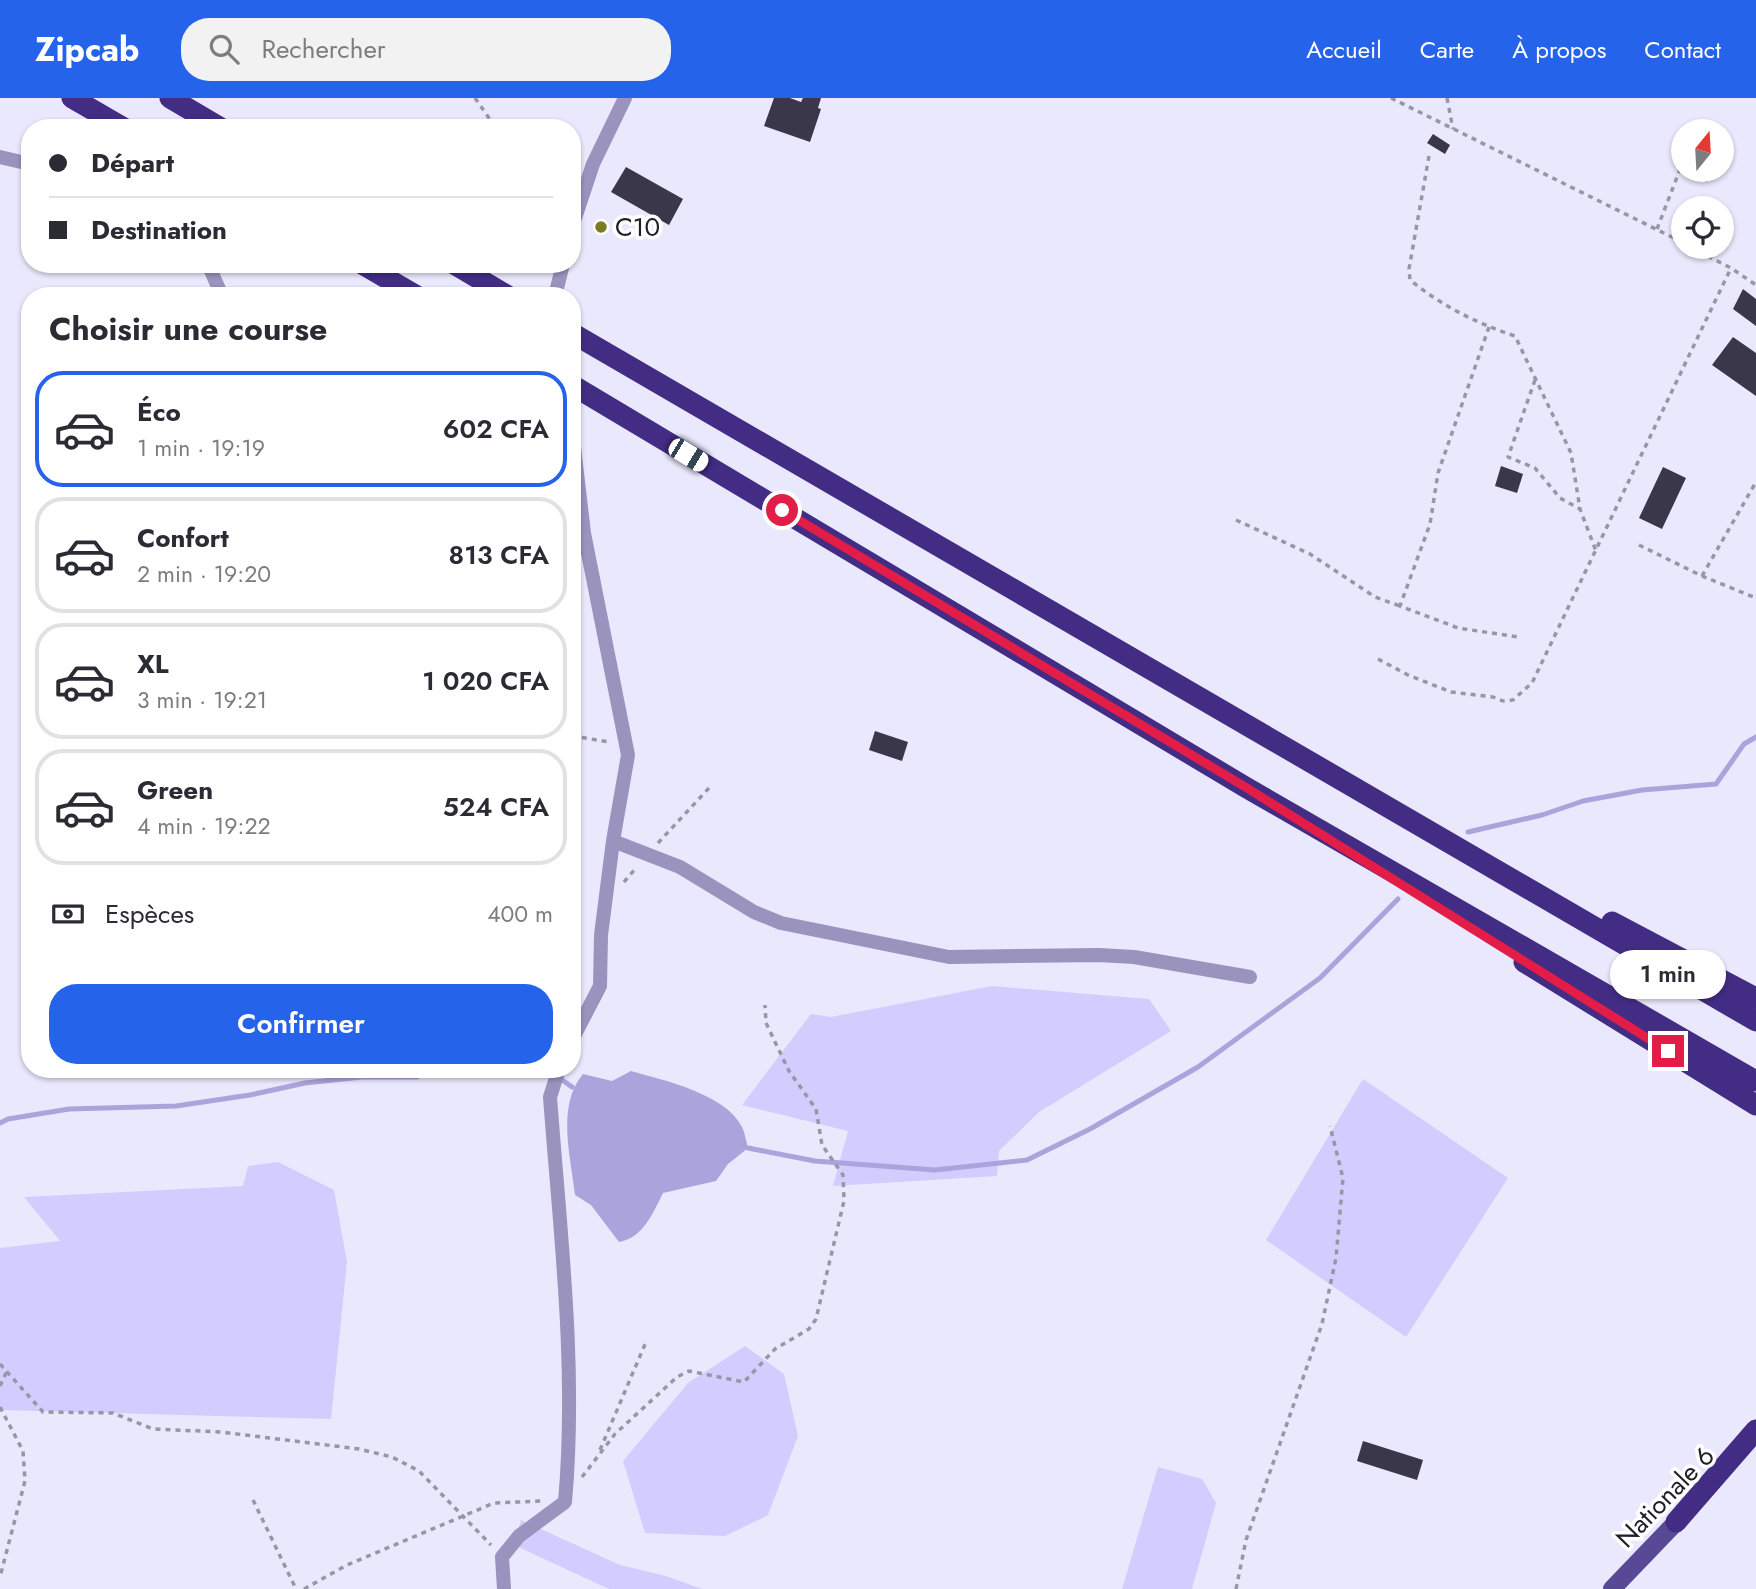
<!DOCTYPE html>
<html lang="fr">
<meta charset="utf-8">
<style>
body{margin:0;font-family:Jost,sans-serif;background:#f2f2f3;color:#2b2b33;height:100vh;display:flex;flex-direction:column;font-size:26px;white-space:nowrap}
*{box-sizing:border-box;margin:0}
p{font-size:23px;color:#7c7c81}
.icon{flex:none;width:38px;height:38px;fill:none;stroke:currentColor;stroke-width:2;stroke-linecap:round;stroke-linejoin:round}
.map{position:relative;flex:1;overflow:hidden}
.panel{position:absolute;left:21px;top:189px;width:560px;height:791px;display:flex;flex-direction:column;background:#fff;border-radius:28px;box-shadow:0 2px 5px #0004}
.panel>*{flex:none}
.top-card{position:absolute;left:21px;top:21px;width:560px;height:154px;border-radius:28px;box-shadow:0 2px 5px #0004;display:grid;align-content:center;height:154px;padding:0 28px;background:#fff}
.needle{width:46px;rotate:18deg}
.controls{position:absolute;left:1671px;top:21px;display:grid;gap:14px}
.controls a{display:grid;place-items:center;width:63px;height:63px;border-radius:50%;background:#fff;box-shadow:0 2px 5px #0004;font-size:35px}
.end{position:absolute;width:32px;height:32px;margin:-16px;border:9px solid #e11d48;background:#fff;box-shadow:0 0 0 4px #fff}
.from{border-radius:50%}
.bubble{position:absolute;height:49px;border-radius:24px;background:#fff;box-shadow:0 2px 5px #0004;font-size:23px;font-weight:600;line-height:49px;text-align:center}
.car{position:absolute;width:21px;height:42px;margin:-21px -10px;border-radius:9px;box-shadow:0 0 5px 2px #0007;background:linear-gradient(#fff 24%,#345 0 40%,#fff 0 76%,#345 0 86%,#fff 0)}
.top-card b{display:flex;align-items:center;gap:24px;height:66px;font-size:26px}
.top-card b+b{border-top:2px solid #e1e1e2}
.top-card i{width:18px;height:18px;background:#2b2b33}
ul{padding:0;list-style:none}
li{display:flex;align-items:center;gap:21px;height:116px;margin:0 14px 10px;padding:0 14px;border:4px solid #e1e1e2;border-radius:28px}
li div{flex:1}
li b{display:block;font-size:26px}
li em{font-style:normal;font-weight:600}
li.selected{border-color:#2563eb}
li>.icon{width:63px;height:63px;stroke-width:1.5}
h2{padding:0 28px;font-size:32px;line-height:84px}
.pay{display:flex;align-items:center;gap:18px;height:77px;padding:0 28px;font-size:26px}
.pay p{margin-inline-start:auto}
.button{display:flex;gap:14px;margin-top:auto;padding:14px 28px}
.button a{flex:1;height:80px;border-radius:28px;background:#2563eb;color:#fff;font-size:28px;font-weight:600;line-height:80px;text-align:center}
header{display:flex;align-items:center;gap:42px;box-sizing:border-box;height:98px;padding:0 35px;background:#2563eb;color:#fff}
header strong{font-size:33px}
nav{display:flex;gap:38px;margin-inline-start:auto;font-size:24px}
.search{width:490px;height:63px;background:#f2f2f3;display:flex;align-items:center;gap:18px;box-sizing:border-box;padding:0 24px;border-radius:28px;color:#7c7c81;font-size:26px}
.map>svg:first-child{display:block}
.green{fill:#d2cdfe}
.water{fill:#aba4dc}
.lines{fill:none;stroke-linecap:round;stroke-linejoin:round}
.stream{stroke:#aba4dc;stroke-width:5}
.building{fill:#3a374b}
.path{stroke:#9796a5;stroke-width:3.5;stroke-dasharray:5 5;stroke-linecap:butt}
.street{stroke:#9993be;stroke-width:14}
.primary{stroke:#584994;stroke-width:18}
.highway{stroke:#432c84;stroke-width:21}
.route{stroke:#e11d48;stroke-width:9}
.poi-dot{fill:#7a7c24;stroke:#fff;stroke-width:2.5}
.labels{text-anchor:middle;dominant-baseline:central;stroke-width:7;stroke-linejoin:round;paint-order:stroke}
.poi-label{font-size:26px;fill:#212029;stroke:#fff;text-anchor:start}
.street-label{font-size:26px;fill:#212029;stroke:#fff}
</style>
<header>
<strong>Zipcab</strong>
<div class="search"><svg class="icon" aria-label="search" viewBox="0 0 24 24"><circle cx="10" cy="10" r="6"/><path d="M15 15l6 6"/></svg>Rechercher</div>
<nav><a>Accueil</a><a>Carte</a><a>À propos</a><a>Contact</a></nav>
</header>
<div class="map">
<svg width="1756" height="1491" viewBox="0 0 1756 1491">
<rect width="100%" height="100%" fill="#e9e8fc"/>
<path class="green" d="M992 888 1149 901 1171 933 1039 1014 999 1053 997 1078 833 1088 848 1033 742 1007 811 916 831 919Z
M1363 981 1508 1080 1406 1239 1266 1142Z
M278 1064 334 1092 347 1164 331 1321 0 1312V1150L60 1143 24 1099 243 1088 248 1068Z
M745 1248 784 1276 798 1338 768 1417 725 1438 645 1435 623 1363 688 1285Z
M1158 1369 1202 1381 1216 1405 1192 1491H1122Z
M521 1422 620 1467 666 1478 702 1491H609L514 1447Z"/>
<path class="water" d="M631 973C663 982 726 996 742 1029 745 1035 746 1043 748 1050L728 1066 716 1083 663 1095C653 1115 643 1140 619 1144L591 1107 575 1097C571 1059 556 1008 583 976L612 983Z"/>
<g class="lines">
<path class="stream" d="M1468 734 1542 717 1583 703 1642 692 1716 686 1744 646 1756 639
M547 971 572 989
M0 1025 8 1021 69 1011 176 1008 250 997 305 985 362 979H417L432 971
M748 1050 815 1063 935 1072 1027 1062 1090 1031 1198 969 1320 880 1398 801"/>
</g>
<path class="building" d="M774 0H790L801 4 803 0H821L818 10 821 11 810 44 764 28Z
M1433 36 1450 47 1445 56 1427 45Z
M626 69 683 101 669 127 611 94Z
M1687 72H1711L1707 84 1685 76Z
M1743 191 1756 201V228L1733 211Z
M1733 239 1756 255V298L1712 267Z
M1501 368 1523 376 1517 395 1495 388Z
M1663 369 1686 380 1662 431 1639 420Z
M875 633 908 644 902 663 869 652Z
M1363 1343 1423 1362 1417 1382 1357 1363Z"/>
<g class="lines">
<path class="path" d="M475 0 496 30
M1391 0 1684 145
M1447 0 1453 31
M1429 58 1409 171 1410 182C1442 208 1476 225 1515 238L1571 355 1580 411 1596 453
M1657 131 1684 61
M1690 149 1731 170 1756 187
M1489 229 1438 375 1430 426 1400 508 1458 530 1518 539
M1535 282 1508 359 1535 370 1560 400 1580 411
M1236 422 1310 456 1375 499 1400 508
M1639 447 1702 478 1756 500
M1702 478 1756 384
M1378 561 1408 577 1451 594 1493 599 1503 603 1513 602 1532 585 1731 170
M572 638 610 644
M658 745 709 690
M624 784 637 769
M0 1266 43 1314 113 1315 153 1331 221 1334 359 1351 392 1359 419 1373 491 1447
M0 1288 7 1273
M0 1309 23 1353 25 1383 0 1479
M600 1352 646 1244
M582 1379 615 1336 677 1279 689 1273 744 1284 775 1251 809 1231 816 1221 844 1103 843 1077 822 1047 816 1011 789 973 766 925 765 907
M253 1402 296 1491
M304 1491 347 1467 494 1405 541 1403
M1236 1491 1246 1442 1322 1226 1336 1160 1343 1080 1330 1028"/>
<path class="street" d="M0 59 30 66
M572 129 593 66 625 0
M208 166 222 198
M555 198 563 166
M572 332 584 435 628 657 613 743 601 837 600 888 572 942
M613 743 680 769 754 814 781 825 949 859 1099 857 1134 859 1250 879
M504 1491 502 1459 519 1438 565 1404C577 1269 560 1134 550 999L559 971"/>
<path class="primary" d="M1612 1491 1684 1416"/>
<path class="highway" d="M72 0 124 30
M170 0 221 30
M362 166 417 198
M454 166 508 198
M572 235 1756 923
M572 287 1247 690 1756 983
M1612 824 1756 900
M1524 864 1756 1007
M1676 1424 1756 1332"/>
</g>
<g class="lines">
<path class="route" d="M782 412 1247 690 1668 953"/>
</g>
<circle class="poi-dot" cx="601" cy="129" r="7"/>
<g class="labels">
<g class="poi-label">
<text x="615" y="129">C10</text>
</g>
<g class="street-label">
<text transform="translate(1665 1399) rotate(-46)">Nationale 6</text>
</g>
</g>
</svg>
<div class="controls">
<a><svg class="needle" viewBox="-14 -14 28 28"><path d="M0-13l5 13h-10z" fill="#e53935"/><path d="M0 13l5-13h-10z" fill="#7c7c81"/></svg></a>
<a><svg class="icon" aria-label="locate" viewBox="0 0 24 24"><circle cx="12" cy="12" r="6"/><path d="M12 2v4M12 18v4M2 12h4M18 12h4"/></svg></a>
</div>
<i class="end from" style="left:782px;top:412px"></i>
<i class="end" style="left:1668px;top:953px"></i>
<div class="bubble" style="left:1610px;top:852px;width:116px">1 min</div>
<i class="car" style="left:688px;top:357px;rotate:121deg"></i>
<div class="top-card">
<b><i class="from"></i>Départ</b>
<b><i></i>Destination</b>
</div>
<section class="panel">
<h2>Choisir une course</h2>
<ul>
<li class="selected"><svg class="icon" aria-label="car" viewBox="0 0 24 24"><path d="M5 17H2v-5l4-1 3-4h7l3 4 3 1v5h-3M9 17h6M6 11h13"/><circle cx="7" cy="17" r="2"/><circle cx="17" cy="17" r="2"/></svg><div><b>Éco</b><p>1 min · 19:19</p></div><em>602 CFA</em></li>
<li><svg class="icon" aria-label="car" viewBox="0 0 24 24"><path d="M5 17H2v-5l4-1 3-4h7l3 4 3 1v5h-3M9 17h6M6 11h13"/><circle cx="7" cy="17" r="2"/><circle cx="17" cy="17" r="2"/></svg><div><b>Confort</b><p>2 min · 19:20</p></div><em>813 CFA</em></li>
<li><svg class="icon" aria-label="car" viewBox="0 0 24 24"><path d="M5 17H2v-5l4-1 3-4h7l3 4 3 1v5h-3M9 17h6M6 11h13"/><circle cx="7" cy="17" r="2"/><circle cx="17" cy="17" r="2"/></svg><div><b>XL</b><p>3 min · 19:21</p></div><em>1 020 CFA</em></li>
<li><svg class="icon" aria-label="car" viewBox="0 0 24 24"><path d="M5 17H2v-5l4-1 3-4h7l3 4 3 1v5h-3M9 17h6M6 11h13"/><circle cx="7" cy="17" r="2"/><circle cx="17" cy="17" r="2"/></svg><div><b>Green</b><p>4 min · 19:22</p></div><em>524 CFA</em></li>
</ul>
<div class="pay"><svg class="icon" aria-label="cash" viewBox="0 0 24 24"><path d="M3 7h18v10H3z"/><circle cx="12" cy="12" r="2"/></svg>Espèces<p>400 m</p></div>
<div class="button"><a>Confirmer</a></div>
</section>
</div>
